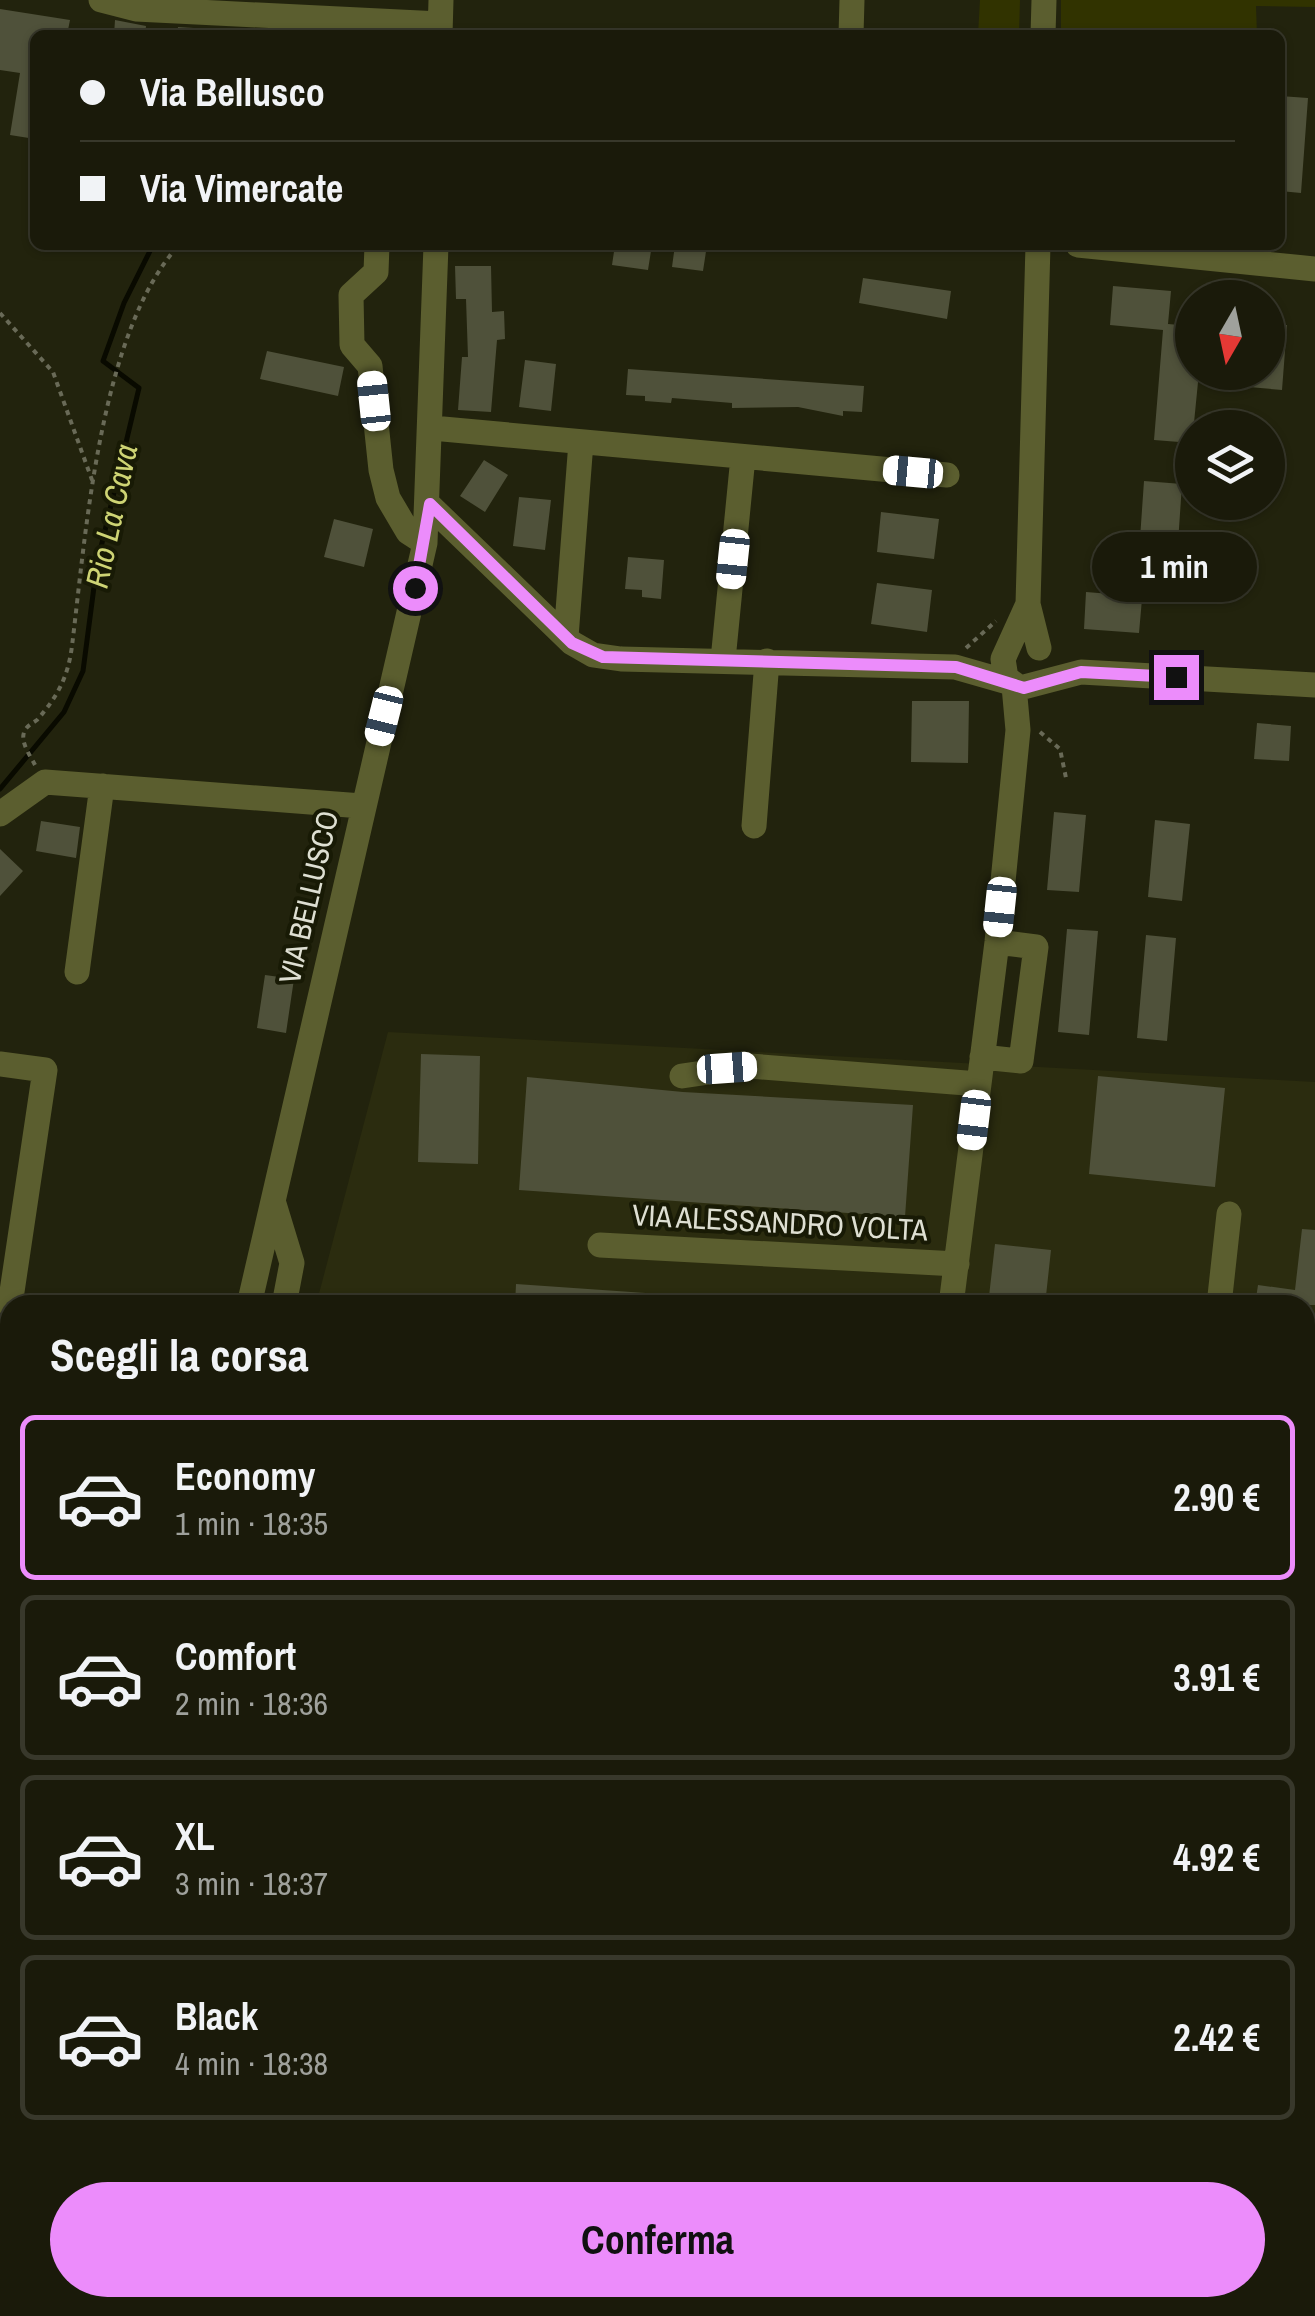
<!DOCTYPE html>
<html lang="it">
<meta charset="utf-8">
<style>
body{margin:0;font-family:"Archivo Narrow",sans-serif;background:#232313;color:#f1f3f6;height:100vh;display:flex;flex-direction:column;font-size:38px;white-space:nowrap}
*{box-sizing:border-box;margin:0}
p{font-size:32px;color:#9fa19c}
.icon{flex:none;width:55px;height:55px;fill:none;stroke:currentColor;stroke-width:2;stroke-linecap:round;stroke-linejoin:round}
.map{position:relative;flex:1;overflow:hidden}
.side{position:absolute;left:0px;top:1295px;width:1315px;height:1022px;display:flex;flex-direction:column;background:#1a1a0a;border-radius:30px 30px 0 0;box-shadow:0 2px 8px #0004,0 0 0 2px #38382b}
.side>*{flex:none}
.hud{position:absolute;left:30px;top:30px;width:1255px;height:220px;border-radius:15px;box-shadow:0 2px 8px #0004,0 0 0 2px #38382b;display:grid;align-content:center;height:220px;padding:0 50px;background:#1a1a0a}
.needle{width:65px;rotate:189deg}
.tools{position:absolute;left:1175px;top:280px;display:grid;gap:20px}
.tools a{display:grid;place-items:center;width:110px;height:110px;border-radius:50%;background:#1a1a0a;box-shadow:0 2px 8px #0004,0 0 0 2px #38382b;font-size:50px}
.end{position:absolute;width:45px;height:45px;margin:-22px;border:12px solid #ec8cfb;background:#111;box-shadow:0 0 0 5px #111}
.from{border-radius:50%}
.bubble{position:absolute;height:70px;border-radius:35px;background:#1a1a0a;box-shadow:0 2px 8px #0004,0 0 0 2px #38382b;font-size:32px;font-weight:700;line-height:70px;text-align:center}
.car{position:absolute;width:30px;height:60px;margin:-30px -15px;border-radius:12px;box-shadow:0 0 8px 2px #0007;background:linear-gradient(#fff 24%,#345 0 40%,#fff 0 76%,#345 0 86%,#fff 0)}
.hud b{display:flex;align-items:center;gap:35px;height:95px;font-size:38px}
.hud b+b{border-top:2px solid #38382b}
.hud i{width:25px;height:25px;background:#f1f3f6}
ul{padding:0;list-style:none}
li{display:flex;align-items:center;gap:30px;height:165px;margin:0 20px 15px;padding:0 30px;border:5px solid #38382b;border-radius:15px}
li div{flex:1}
li b{display:block;font-size:38px}
li em{font-style:normal;font-weight:700}
li.on{border-color:#ec8cfb}
li>.icon{width:90px;height:90px;stroke-width:1.5}
h2{padding:0 50px;font-size:45px;line-height:120px}
.primary-button{display:flex;gap:20px;margin-top:auto;padding:20px 50px}
.primary-button a{flex:1;height:115px;border-radius:60px;background:#ec8cfb;color:#111;font-size:40px;font-weight:700;line-height:115px;text-align:center}
.map>svg:first-child{display:block}
.built{fill:#2b2c0f}
.green{fill:#313300}
.lines{fill:none;stroke-linecap:round;stroke-linejoin:round}
.stream{stroke:#090a00;stroke-width:5}
.building{fill:#4f513a}
.path{stroke:#696a57;stroke-width:4;stroke-dasharray:5 5;stroke-linecap:butt}
.minor{stroke:#5b5e2f;stroke-width:25}
.major{stroke:#959a2f;stroke-width:25}
.route{stroke:#ec8cfb;stroke-width:12}
.labels{text-anchor:middle;dominant-baseline:central;stroke-width:8;stroke-linejoin:round;paint-order:stroke}
.street-label{font-size:30px;fill:#dedfd2;stroke:#181a05}
.water-label{font-size:32px;font-style:italic;fill:#ced474;stroke:#181a05}
</style>
<div class="map">
<svg width="1315" height="2316" viewBox="0 0 1315 2316">
<rect width="100%" height="100%" fill="#22230d"/>
<path class="built" d="M388 1032 1315 1082V2131L1305 2129V1305H316Z"/>
<path class="green" d="M980 0H1020L1019 35H978Z
M1061 0H1315V7L1256 6 1257 35H1061Z"/>
<g class="lines">
<path class="stream" d="M0 789 64 712 83 671 97 564 139 388 103 361 124 303 153 245"/>
</g>
<path class="building" d="M0 9 70 20 67 35H35V139L10 135 20 73 0 70Z
M115 20 146 26 145 35H114Z
M178 27 226 30V35H177Z
M1280 96 1308 98 1301 193 1280 191Z
M615 245H645L644 250 651 251 648 270 612 265Z
M675 245H707L703 271 672 267Z
M455 266H491L492 312 504 311 505 339 497 340 491 412 458 410 462 357H468L466 299H456Z
M863 278 951 291 947 319 859 303Z
M1113 286 1171 291 1168 324 1192 326V372H1199L1192 443 1154 440 1163 330 1110 325Z
M1268 324 1287 325 1282 390 1249 387 1250 372H1268Z
M267 351 344 367 338 396 260 379Z
M525 360 556 364 551 411 519 407Z
M628 369 864 386 862 412 843 411V416L798 407 732 408V403L672 398 671 403 645 401V396L626 395Z
M484 460 508 475 485 512 460 496Z
M1144 481 1182 484 1174 602 1142 599 1139 633 1084 629 1086 592 1136 596Z
M519 497 551 500 545 550 513 546Z
M881 512 939 519 934 559 877 552Z
M334 519 373 529 364 567 324 557Z
M628 557 664 560 661 599 642 597V590L625 589Z
M877 583 932 590 927 632 871 624Z
M912 701H969L968 763 911 762Z
M1257 723 1291 726 1289 761 1254 759Z
M1054 812 1086 815 1079 892 1047 890Z
M1155 820 1190 824 1182 901 1148 897Z
M41 821 80 827 76 858 36 851Z
M0 849 23 871 0 896Z
M1067 929 1098 931 1089 1035 1058 1032Z
M1146 935 1176 938 1167 1041 1137 1038Z
M265 975 294 979 286 1033 257 1028Z
M421 1054 480 1056 478 1164 418 1162Z
M1098 1076 1225 1088 1215 1187 1089 1174Z
M527 1077 683 1092 913 1105 905 1217 519 1190Z
M1302 1229 1315 1230V1305H1255L1258 1285 1295 1290Z
M995 1244 1051 1250 1045 1305H988Z
M516 1284 660 1294 659 1305H515Z"/>
<g class="lines">
<path class="path" d="M0 313 53 372 92 480
M966 648 996 621
M1040 732 1060 749 1066 778
M35 765C30 755 19 741 25 730 28 725 33 723 37 720 58 696 68 677 72 646 86 532 100 331 179 245
M0 1599 10 1600
M0 2296 10 2252"/>
<path class="minor" d="M101 0 136 9 440 24
M440 35 441 0
M851 35 852 0
M1043 35 1044 0
M377 245 376 272 351 295 352 345 370 366 381 470 388 498 408 532 425 543
M1038 245 1028 604 1039 648
M1078 245 1315 269
M443 429 947 475
M429 505 572 643 593 655 621 659 955 667 1011 683
M1028 604 1003 659 1006 678 1020 688 1081 672 1315 685
M566 637 581 442
M723 660 743 457
M0 814 45 782 362 806
M754 826 767 661
M77 972 102 786
M982 1057 1021 1061 1036 947 997 942
M0 1064 45 1070 10 1305
M682 1076 750 1066 979 1084
M274 1204 292 1263 284 1305
M600 1245 957 1264
M249 1305 425 543 436 245
M951 1305 997 942 1018 730 1014 686
M1219 1305 1229 1214
M1305 1357 1315 1359
M0 1412 10 1413
M1305 1713 1315 1725
M0 2225 10 2180"/>
<path class="major" d="M1305 1655 1315 1657
M16 2316 18 2308"/>
</g>
<g class="lines">
<path class="route" d="M415 588 430 504 572 643 603 657 956 667 1024 688 1081 672 1176 677"/>
</g>
<g class="labels">
<g class="street-label">
<text transform="translate(308 897) rotate(-77)">VIA BELLUSCO</text>
<text transform="translate(780 1222) rotate(3)">VIA ALESSANDRO VOLTA</text>
</g>
<g class="water-label">
<text transform="translate(111 516) rotate(-78)">Rio La Cava</text>
</g>
</g>
</svg>
<div class="tools">
<a><svg class="needle" viewBox="-14 -14 28 28"><path d="M0-13l5 13h-10z" fill="#e53935"/><path d="M0 13l5-13h-10z" fill="#9fa19c"/></svg></a>
<a><svg class="icon" aria-label="layers" viewBox="0 0 24 24"><path d="M12 4l9 5-9 5-9-5zM3 14l9 5 9-5"/></svg></a>
</div>
<i class="end from" style="left:415px;top:588px"></i>
<i class="end" style="left:1176px;top:677px"></i>
<div class="bubble" style="left:1092px;top:532px;width:165px">1 min</div>
<i class="car" style="left:374px;top:401px;rotate:354deg"></i>
<i class="car" style="left:913px;top:472px;rotate:275deg"></i>
<i class="car" style="left:733px;top:559px;rotate:186deg"></i>
<i class="car" style="left:384px;top:716px;rotate:194deg"></i>
<i class="car" style="left:1000px;top:907px;rotate:186deg"></i>
<i class="car" style="left:727px;top:1068px;rotate:86deg"></i>
<i class="car" style="left:974px;top:1120px;rotate:187deg"></i>
<div class="hud">
<b><i class="from"></i>Via Bellusco</b>
<b><i></i>Via Vimercate</b>
</div>
<section class="side">
<h2>Scegli la corsa</h2>
<ul>
<li class="on"><svg class="icon" aria-label="car" viewBox="0 0 24 24"><path d="M5 17H2v-5l4-1 3-4h7l3 4 3 1v5h-3M9 17h6M6 11h13"/><circle cx="7" cy="17" r="2"/><circle cx="17" cy="17" r="2"/></svg><div><b>Economy</b><p>1 min · 18:35</p></div><em>2.90 €</em></li>
<li><svg class="icon" aria-label="car" viewBox="0 0 24 24"><path d="M5 17H2v-5l4-1 3-4h7l3 4 3 1v5h-3M9 17h6M6 11h13"/><circle cx="7" cy="17" r="2"/><circle cx="17" cy="17" r="2"/></svg><div><b>Comfort</b><p>2 min · 18:36</p></div><em>3.91 €</em></li>
<li><svg class="icon" aria-label="car" viewBox="0 0 24 24"><path d="M5 17H2v-5l4-1 3-4h7l3 4 3 1v5h-3M9 17h6M6 11h13"/><circle cx="7" cy="17" r="2"/><circle cx="17" cy="17" r="2"/></svg><div><b>XL</b><p>3 min · 18:37</p></div><em>4.92 €</em></li>
<li><svg class="icon" aria-label="car" viewBox="0 0 24 24"><path d="M5 17H2v-5l4-1 3-4h7l3 4 3 1v5h-3M9 17h6M6 11h13"/><circle cx="7" cy="17" r="2"/><circle cx="17" cy="17" r="2"/></svg><div><b>Black</b><p>4 min · 18:38</p></div><em>2.42 €</em></li>
</ul>
<div class="primary-button"><a>Conferma</a></div>
</section>
</div>
